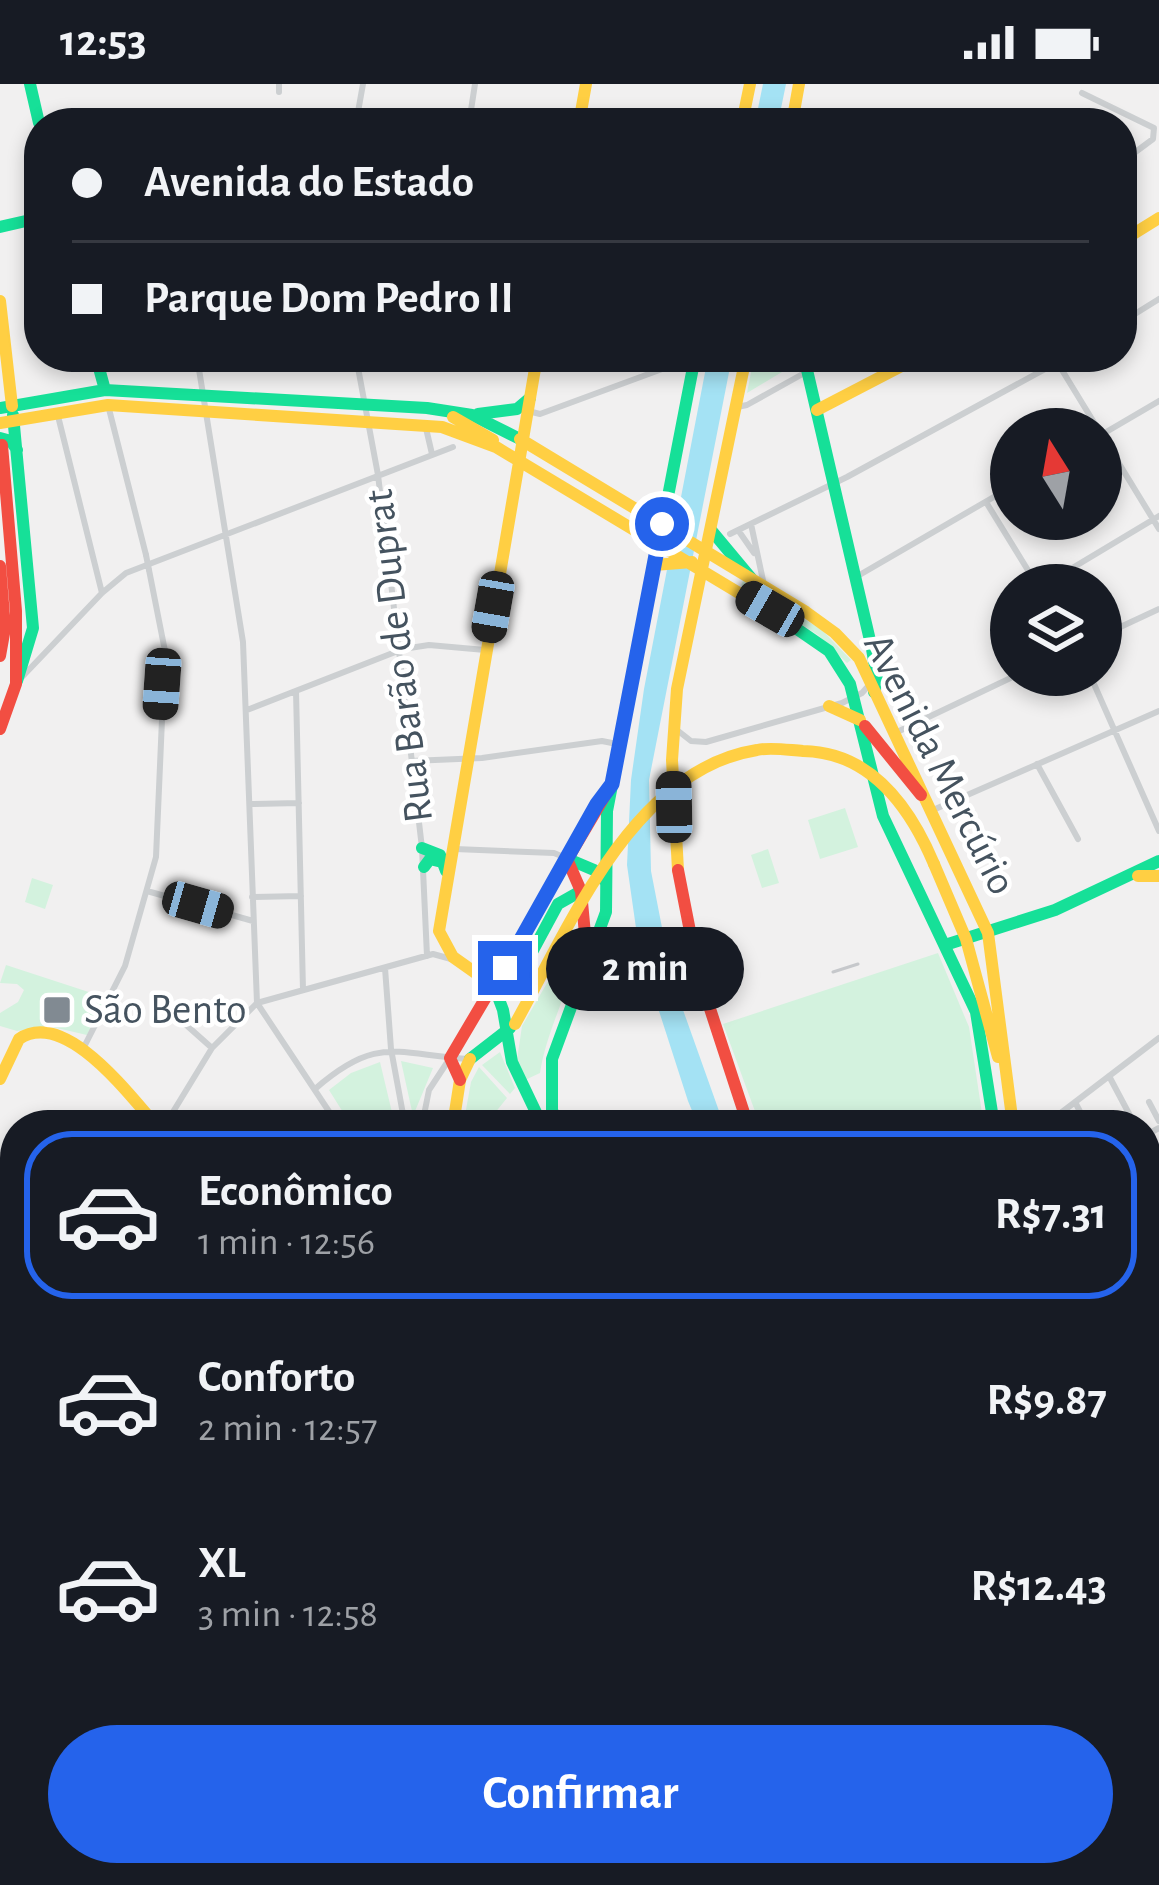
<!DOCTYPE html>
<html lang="pt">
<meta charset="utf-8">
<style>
body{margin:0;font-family:"Alegreya Sans",sans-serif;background:#20242c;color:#f1f3f6;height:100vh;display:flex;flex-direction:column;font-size:45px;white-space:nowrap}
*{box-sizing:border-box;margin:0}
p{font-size:39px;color:#9ea1a6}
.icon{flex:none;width:66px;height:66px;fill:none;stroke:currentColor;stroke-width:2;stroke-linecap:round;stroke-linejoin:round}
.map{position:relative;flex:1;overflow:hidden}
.panel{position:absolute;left:0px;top:1026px;width:1161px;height:777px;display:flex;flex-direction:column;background:#171b24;border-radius:48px 48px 0 0;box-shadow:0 6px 18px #0003}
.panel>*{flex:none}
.hud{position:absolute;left:24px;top:24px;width:1113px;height:264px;border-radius:48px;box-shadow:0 6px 18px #0003;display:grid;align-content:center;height:264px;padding:0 48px;background:#171b24}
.needle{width:78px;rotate:349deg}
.controls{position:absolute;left:990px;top:324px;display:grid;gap:24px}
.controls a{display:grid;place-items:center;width:132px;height:132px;border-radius:50%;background:#171b24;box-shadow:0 6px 18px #0003;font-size:60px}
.end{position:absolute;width:54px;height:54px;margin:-27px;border:15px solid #2563eb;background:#fff;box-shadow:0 0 0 6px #fff}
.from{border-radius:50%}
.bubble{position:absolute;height:84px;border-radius:42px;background:#171b24;box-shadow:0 6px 18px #0003;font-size:39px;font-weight:700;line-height:84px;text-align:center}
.car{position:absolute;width:36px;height:72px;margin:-36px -18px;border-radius:15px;box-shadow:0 0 9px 3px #0007;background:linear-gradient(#222 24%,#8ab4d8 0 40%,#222 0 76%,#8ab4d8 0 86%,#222 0)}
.hud b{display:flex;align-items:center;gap:42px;height:114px;font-size:45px}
.hud b+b{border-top:3px solid #363941}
.hud i{width:30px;height:30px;background:#f1f3f6}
ul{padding:21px 0 0;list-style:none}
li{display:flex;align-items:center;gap:36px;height:168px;margin:0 24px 18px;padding:0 24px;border:6px solid transparent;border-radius:48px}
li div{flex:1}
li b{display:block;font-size:45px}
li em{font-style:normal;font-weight:700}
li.active{border-color:#2563eb}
li>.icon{width:108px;height:108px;stroke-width:1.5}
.cta{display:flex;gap:24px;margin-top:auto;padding:24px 48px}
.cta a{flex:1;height:138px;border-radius:72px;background:#2563eb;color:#fff;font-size:48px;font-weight:700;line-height:138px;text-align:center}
.status{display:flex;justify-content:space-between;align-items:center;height:84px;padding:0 60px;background:#171b24;direction:ltr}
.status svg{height:33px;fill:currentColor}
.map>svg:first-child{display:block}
.green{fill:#d3f2de}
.water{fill:#a4e2f4}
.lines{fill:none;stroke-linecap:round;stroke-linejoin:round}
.street{stroke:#cccfd1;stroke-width:6}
.fast{stroke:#16e098;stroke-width:12}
.slow{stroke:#ffcf43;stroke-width:12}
.jam{stroke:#f24e42;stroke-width:12}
.rail{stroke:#c6c8cb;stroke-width:3}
.street-bridge{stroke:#cccfd1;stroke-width:6}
.slow-bridge{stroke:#ffcf43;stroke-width:12}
.route{stroke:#2563eb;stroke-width:15}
.poi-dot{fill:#818a92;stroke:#fff;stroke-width:4.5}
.labels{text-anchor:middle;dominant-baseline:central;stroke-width:9;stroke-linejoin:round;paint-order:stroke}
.street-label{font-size:42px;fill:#45535f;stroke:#fff}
.poi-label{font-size:42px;fill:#45535f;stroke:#fff;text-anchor:start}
</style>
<div class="status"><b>12:53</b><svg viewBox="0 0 49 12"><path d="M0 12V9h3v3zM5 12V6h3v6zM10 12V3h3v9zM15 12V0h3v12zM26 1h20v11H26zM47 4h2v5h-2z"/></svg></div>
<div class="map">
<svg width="1159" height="1801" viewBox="0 0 1159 1801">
<rect width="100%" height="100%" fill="#f1f0f0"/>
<path class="green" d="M754 273H788L792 282 747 309Z
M743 497 822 546 851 576 847 579 818 551 741 501Z
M845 724 858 763 820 775 808 736Z
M768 765 779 799 762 804 751 771Z
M32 794 53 801 45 825 25 818Z
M582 839C579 892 548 937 540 989L525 996 517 976 522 942Z
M938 869 969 943 983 1036H1003L1004 1041H760L723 940Z
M6 881 107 914 87 951 48 942 17 947 0 942V929L18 918 24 906 17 900 0 899Z
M500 968 515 1004 510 1010 482 981Z
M401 977 433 984 413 1032Z
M380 978 395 1041H351L329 1006 351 989Z
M479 983 507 1014 490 1035 465 1031 471 998Z
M1146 1367 1159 1380V1606L1146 1588Z
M1146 1774 1159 1801H1088L1076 1788H1146Z
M272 1788H450L447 1801H279L269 1799Z"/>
<path class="water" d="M763 0H786L778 39H755Z
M708 273H732L649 696 651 787 672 895 724 1041H698L688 1017 639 865 627 781 631 696 644 605Z
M1146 1641 1159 1662V1714L1146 1692Z"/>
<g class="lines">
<path class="street" d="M279 8V0
M1082 9 1154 44 1153 55 1122 78
M356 39 363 0
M469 39 475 0
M1122 238 1159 215
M197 273 243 558 257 919 338 1041
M356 273 378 391 388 473 422 764 427 872
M1054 273 1098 345
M108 321 146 471
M737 323 747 321 808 287
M528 327 540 330 692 274
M58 332 102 509
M425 340 432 370
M1101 350 1159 445
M1101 351 1159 317
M986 418 1037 501
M751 440 764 501
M738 446 754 469
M730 450 847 393 1067 273
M856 493 1011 403
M1044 501 1159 432
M1101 552 1159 525
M1090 591 1159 747
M22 593 102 509 126 489 453 363
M296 607 303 906
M247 626 403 565 429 561 485 566
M677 646 691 657 706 658 842 619 862 609 870 600
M895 649 1017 591
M411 677 482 674 602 657 617 660
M1037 680 1078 755
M250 720 299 719
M933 726 1159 627
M455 765 554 769 566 774
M147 807 253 837
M252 813 301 812
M385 884 391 965 405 1041
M157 915 212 964
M84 963 125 882 156 773 165 567 149 486
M1109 992 1135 1041
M315 1005C378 950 397 971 470 975
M1075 1018 1087 1041
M1149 1018 1159 1037
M165 1041 212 964 257 919 433 870 451 875
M422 1041 429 1006 450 974
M1045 1041 1159 954
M1146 1051 1159 1044
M1146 1061 1159 1086
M703 1788 719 1801
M827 1788 832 1801
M99 1801 100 1788
M262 1801 266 1788
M595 1801 591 1798 598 1788
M741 1801 752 1788"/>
<path class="fast" d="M30 0 39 39
M0 143 39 134
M96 273 105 306
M804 273 872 565 877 595 874 608
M0 324 105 306 427 324 472 331 520 355
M478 330 517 325 530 314
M13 331 33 544 17 597
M0 354 11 357 17 366
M711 446 751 494
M784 536 829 567 850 600 883 732 976 928 994 1041
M422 764 440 771 446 787
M568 775 594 786 606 798
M424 783 430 775 442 778
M945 861 1055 826 1159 777
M470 975 510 944
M542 1041 512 978 503 926 494 902H508L517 896 558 820 581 807
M557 1041 552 1026V975L606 828 607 727 695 273
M1146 1622 1159 1643
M1025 1788 1034 1801
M194 1801 197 1788
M950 1801 1000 1788"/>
<path class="slow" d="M579 39 586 0
M742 39 750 0
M792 39 799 0
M1122 157 1159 134
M0 217 12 322
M817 326 919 273
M453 333 493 356
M0 339 108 321 442 343 496 363 784 536
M520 355 806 528 835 549 859 574 988 849 1013 1041
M654 481 692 478
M829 622 860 636
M934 780 966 855 998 973
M678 786 672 676 677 605 746 273
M1138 792H1159
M494 902 453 873 439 847 537 273
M0 995 19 955C65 924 129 1011 156 1041
M453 1041 460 996 470 975
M1146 1206 1159 1192
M1146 1238 1159 1226
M1146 1318 1159 1340
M1146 1356 1159 1369
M0 1737 15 1739
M1058 1788 1067 1801
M454 1801 457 1788"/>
<path class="jam" d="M0 482 5 544 0 572
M865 642 921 711
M0 645 16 600V527L2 361
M567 775 581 807 587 872
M678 786 698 888 748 1041
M460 996 450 974 609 705
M415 1041H435
M1146 1161 1159 1151
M1146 1171 1159 1161
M1146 1340 1159 1354
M1159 1577V1615
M0 1664H15
M1146 1747 1159 1771"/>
<path class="rail" d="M833 888 858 880
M1146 1445 1159 1440"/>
<path class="street-bridge" d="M146 471 149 486"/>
<path class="slow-bridge" d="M515 940C569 844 633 685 757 666 771 663 788 666 803 667 871 668 910 723 934 780"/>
</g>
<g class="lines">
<path class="route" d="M505 884 597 720 612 700 662 440"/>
</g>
<rect class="poi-dot" x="42" y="911" width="30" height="30" rx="6"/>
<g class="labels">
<g class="street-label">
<text transform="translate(399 572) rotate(-97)">Rua Barão de Duprat</text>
<text transform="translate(940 680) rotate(63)">Avenida Mercúrio</text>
</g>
<g class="poi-label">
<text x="84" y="926">São Bento</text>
</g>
</g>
</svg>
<div class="controls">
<a><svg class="needle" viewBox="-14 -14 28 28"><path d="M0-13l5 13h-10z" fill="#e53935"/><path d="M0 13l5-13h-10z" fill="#9ea1a6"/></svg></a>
<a><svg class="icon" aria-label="layers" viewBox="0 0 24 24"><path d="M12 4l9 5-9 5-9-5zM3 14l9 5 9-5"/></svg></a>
</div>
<i class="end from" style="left:662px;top:440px"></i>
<i class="end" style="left:505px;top:884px"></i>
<div class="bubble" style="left:546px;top:843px;width:198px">2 min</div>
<i class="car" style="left:493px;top:523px;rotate:190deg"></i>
<i class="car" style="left:770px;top:525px;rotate:300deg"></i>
<i class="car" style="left:162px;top:600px;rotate:184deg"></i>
<i class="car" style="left:674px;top:723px;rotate:359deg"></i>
<i class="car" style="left:198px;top:821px;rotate:106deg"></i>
<div class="hud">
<b><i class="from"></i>Avenida do Estado</b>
<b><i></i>Parque Dom Pedro II</b>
</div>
<section class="panel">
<ul>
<li class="active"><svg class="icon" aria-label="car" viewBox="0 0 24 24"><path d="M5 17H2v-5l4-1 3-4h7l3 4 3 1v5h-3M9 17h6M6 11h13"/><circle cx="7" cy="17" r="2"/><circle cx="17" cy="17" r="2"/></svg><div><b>Econômico</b><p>1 min · 12:56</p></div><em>R$7.31</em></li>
<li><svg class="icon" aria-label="car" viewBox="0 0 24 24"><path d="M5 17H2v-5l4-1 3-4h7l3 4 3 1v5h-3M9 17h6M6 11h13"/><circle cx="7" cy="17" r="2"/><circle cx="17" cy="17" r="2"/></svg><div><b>Conforto</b><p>2 min · 12:57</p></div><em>R$9.87</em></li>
<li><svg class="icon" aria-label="car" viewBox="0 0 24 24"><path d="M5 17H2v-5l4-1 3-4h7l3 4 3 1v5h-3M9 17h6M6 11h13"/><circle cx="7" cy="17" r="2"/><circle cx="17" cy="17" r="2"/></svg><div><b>XL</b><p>3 min · 12:58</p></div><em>R$12.43</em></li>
</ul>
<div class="cta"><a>Confirmar</a></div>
</section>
</div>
